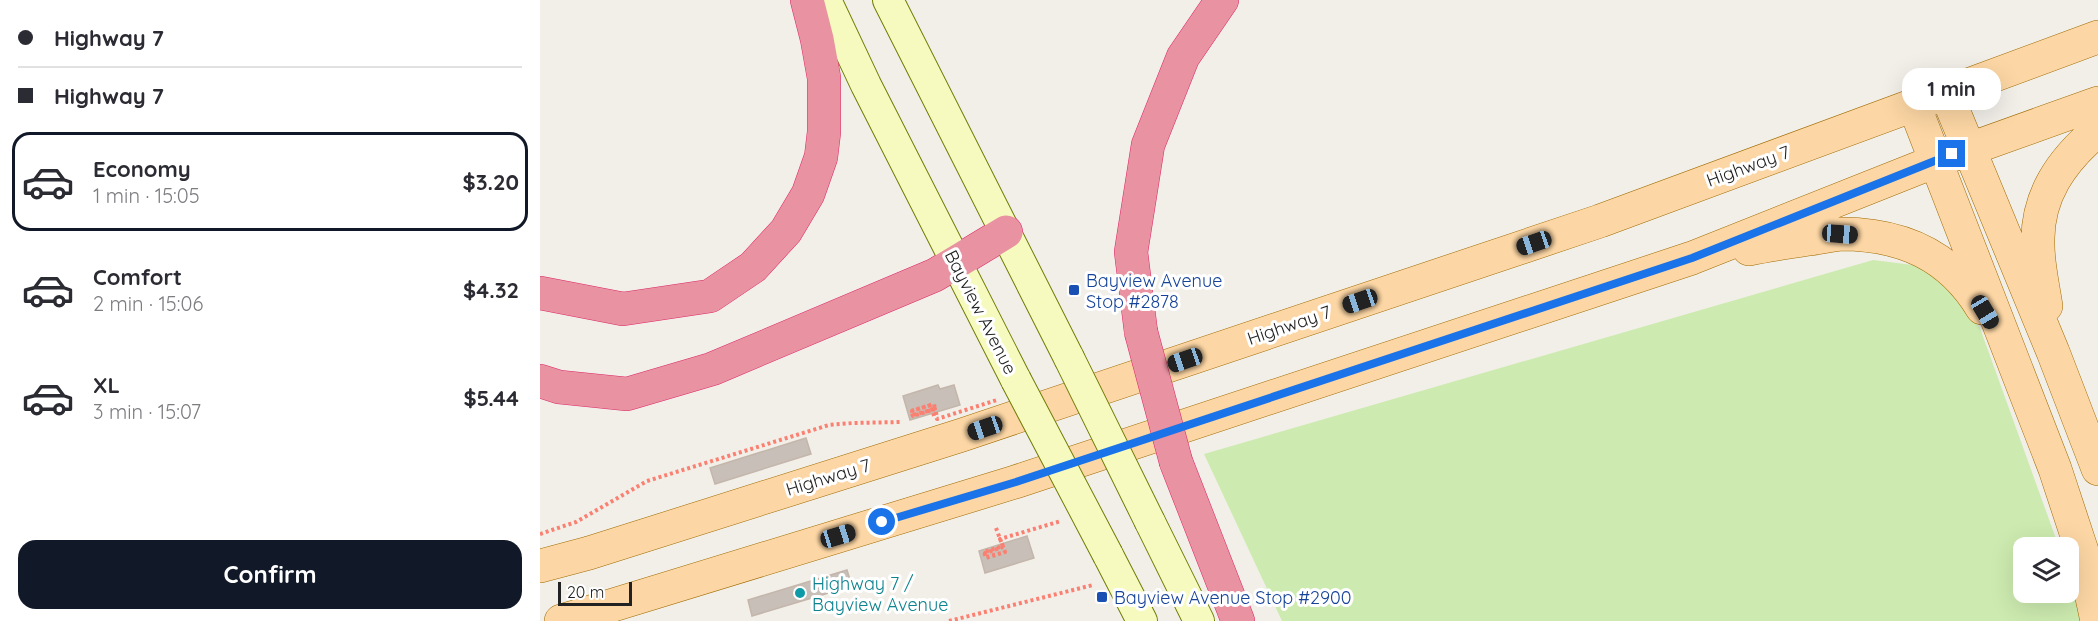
<!DOCTYPE html>
<meta charset="utf-8">
<style>
body{margin:0;font-family:Quicksand,sans-serif;background:#f2f2f3;color:#2b2b33;height:100vh;display:flex;flex-direction:column;font-size:22px;white-space:nowrap}
*{box-sizing:border-box;margin:0}
p{font-size:20px;color:#7c7c81}
.icon{flex:none;width:33px;height:33px;fill:none;stroke:currentColor;stroke-width:2;stroke-linecap:round;stroke-linejoin:round}
.map{position:relative;flex:1;overflow:hidden}
.side{display:flex;flex-direction:column;background:#fff;width:540px}
.side>*{flex:none}
.top-card{display:grid;align-content:center;height:132px;padding:0 18px;background:#fff}
.fabs{position:absolute;left:1473px;top:537px;display:grid;gap:12px}
.fabs a{display:grid;place-items:center;width:66px;height:66px;border-radius:12px;background:#fff;box-shadow:0 6px 24px #0002;font-size:30px}
.scale{position:absolute;left:18px;bottom:15px;width:74px;box-sizing:border-box;padding-left:6px;border:3px solid #222;border-top:0;font-size:16px;line-height:21px;white-space:nowrap;color:#222;-webkit-text-stroke:4px #fff;paint-order:stroke}
.end{position:absolute;width:27px;height:27px;margin:-14px;border:8px solid #1a73e8;background:#fff;box-shadow:0 0 0 3px #fff}
.from{border-radius:50%}
.bubble{position:absolute;height:42px;border-radius:18px;background:#fff;box-shadow:0 6px 24px #0002;font-size:20px;font-weight:800;line-height:42px;text-align:center}
.car{position:absolute;width:18px;height:36px;margin:-18px -9px;border-radius:8px;box-shadow:0 0 4px 2px #0007;background:linear-gradient(#222 24%,#8ab4d8 0 40%,#222 0 76%,#8ab4d8 0 86%,#222 0)}
.top-card b{display:flex;align-items:center;gap:21px;height:57px;font-size:22px}
.top-card b+b{border-top:2px solid #e1e1e2}
.top-card i{width:15px;height:15px;background:#2b2b33}
ul{padding:0;list-style:none}
li{display:flex;align-items:center;gap:18px;height:99px;margin:0 12px 9px;padding:0 6px;border:3px solid transparent;border-radius:18px}
li div{flex:1}
li b{display:block;font-size:22px}
li em{font-style:normal;font-weight:800}
li.active{border-color:#111827}
li>.icon{width:54px;height:54px;stroke-width:1.5}
.button{display:flex;gap:12px;margin-top:auto;padding:12px 18px}
.button a{flex:1;height:69px;border-radius:18px;background:#111827;color:#fff;font-size:24px;font-weight:800;line-height:69px;text-align:center}
main{display:flex;flex:1;min-height:0}
.map>svg:first-child{display:block}
.grass{fill:#cdebb0}
.building{fill:#c7bfb8;stroke:#c4b6ab;stroke-width:1.5}
.lines{fill:none;stroke-linecap:round;stroke-linejoin:round}
.secondary-casing{stroke:#707d05;stroke-width:32}
.primary-casing{stroke:#a06b00;stroke-width:34}
.highway-casing{stroke:#dc2a67;stroke-width:34}
.path{stroke:#fa8072;stroke-width:4;stroke-dasharray:3 3;stroke-linecap:butt}
.secondary{stroke:#f7fabf;stroke-width:30}
.primary{stroke:#fcd6a4;stroke-width:33}
.highway{stroke:#e892a2;stroke-width:33}
.secondary-bridge-casing{stroke:#707d05;stroke-width:32;stroke-linecap:butt}
.highway-bridge-casing{stroke:#dc2a67;stroke-width:34;stroke-linecap:butt}
.path-bridge{stroke:#fa8072;stroke-width:4;stroke-dasharray:3 3;stroke-linecap:butt}
.secondary-bridge{stroke:#f7fabf;stroke-width:30}
.highway-bridge{stroke:#e892a2;stroke-width:33}
.route{stroke:#1a73e8;stroke-width:8}
.transit-dot{fill:#1a4fb4;stroke:#fff;stroke-width:2}
.culture-dot{fill:#0f9aa8;stroke:#fff;stroke-width:2}
.labels{text-anchor:middle;dominant-baseline:central;stroke-width:6;stroke-linejoin:round;paint-order:stroke}
.street-label{font-size:18px;fill:#222;stroke:#fff}
.transit-label{font-size:18px;fill:#164399;stroke:#fff;text-anchor:start}
.culture-label{font-size:18px;fill:#0d838f;stroke:#fff;text-anchor:start}
</style>
<main>
<section class="side">
<div class="top-card">
<b><i class="from"></i>Highway 7</b>
<b><i></i>Highway 7</b>
</div>
<ul>
<li class="active"><svg class="icon" aria-label="car" viewBox="0 0 24 24"><path d="M5 17H2v-5l4-1 3-4h7l3 4 3 1v5h-3M9 17h6M6 11h13"/><circle cx="7" cy="17" r="2"/><circle cx="17" cy="17" r="2"/></svg><div><b>Economy</b><p>1 min · 15:05</p></div><em>$3.20</em></li>
<li><svg class="icon" aria-label="car" viewBox="0 0 24 24"><path d="M5 17H2v-5l4-1 3-4h7l3 4 3 1v5h-3M9 17h6M6 11h13"/><circle cx="7" cy="17" r="2"/><circle cx="17" cy="17" r="2"/></svg><div><b>Comfort</b><p>2 min · 15:06</p></div><em>$4.32</em></li>
<li><svg class="icon" aria-label="car" viewBox="0 0 24 24"><path d="M5 17H2v-5l4-1 3-4h7l3 4 3 1v5h-3M9 17h6M6 11h13"/><circle cx="7" cy="17" r="2"/><circle cx="17" cy="17" r="2"/></svg><div><b>XL</b><p>3 min · 15:07</p></div><em>$5.44</em></li>
</ul>
<div class="button"><a>Confirm</a></div>
</section>
<div class="map">
<svg width="1558" height="621" viewBox="0 0 1558 621">
<rect width="100%" height="100%" fill="#f2efe9"/>
<path class="grass" d="M1333 260 1389 267 1440 328 1519 547 1484 548V592H1528L1529 573 1542 610V621H742L664 454Z"/>
<path class="building" d="M398 385 400 389 414 385 420 405 370 420 363 396Z
M266 438 271 454 175 484 170 468Z
M487 536 494 558 445 573 439 551Z
M307 570 312 586 212 616 208 600Z"/>
<g class="lines">
<g class="secondary-casing">
<path id="secondary" d="M286 0 326 85 476 380
M348 0 529 358
M610 522 659 621
M568 555 602 621"/>
</g>
<g class="primary-casing">
<path id="primary" d="M1406 93 1513 352 1558 469
M1374 105 1515 469 1542 551 1557 621
M1209 249C1229 245 1249 242 1269 239 1280 238 1291 235 1301 234 1362 234 1410 255 1442 308
M1506 306C1503 286 1498 265 1498 245 1496 196 1522 160 1558 130
M0 566 49 553 422 435 1060 221 1558 37
M21 621 475 482 1152 258 1396 161 1558 103"/>
</g>
<g class="highway-casing">
<path id="highway" d="M0 293 83 309 170 296 213 267 246 231 268 194 281 157 284 132V78L277 39 267 0
M601 332 591 252 608 145 643 57 682 0
M0 381 19 387 87 394 172 369 395 275 466 232
M636 462 698 621"/>
</g>
<path class="path" d="M394 416 391 405 372 411 373 415 395 409 394 404 371 411 373 416 395 409 396 412
M456 528 465 552 446 557 445 553 463 547 465 552 446 558 444 552 463 546 460 539 521 521
M0 534 36 522 107 481 289 425 313 423 362 422
M409 621 553 585"/>
<use href="#secondary" class="secondary"/>
<use href="#primary" class="primary"/>
<use href="#highway" class="highway"/>
<g class="secondary-bridge-casing">
<path id="secondary-bridge" d="M529 358 610 522
M476 380 568 555"/>
</g>
<g class="highway-bridge-casing">
<path id="highway-bridge" d="M601 332 636 462"/>
</g>
<path class="path-bridge" d="M396 412 397 419 457 400"/>
<use href="#secondary-bridge" class="secondary-bridge"/>
<use href="#highway-bridge" class="highway-bridge"/>
</g>
<g class="lines">
<path class="route" d="M342 522 476 482 1152 258 1412 154"/>
</g>
<g class="transit-dot">
<rect x="528" y="284" width="12" height="12" rx="3"/>
<rect x="556" y="591" width="12" height="12" rx="3"/>
</g>
<circle class="culture-dot" cx="260" cy="593" r="6"/>
<g class="labels">
<g class="street-label">
<text transform="translate(1208 166) rotate(-20)">Highway 7</text>
<text transform="translate(441 312) rotate(63)">Bayview Avenue</text>
<text transform="translate(749 325) rotate(-19)">Highway 7</text>
<text transform="translate(288 477) rotate(-17)">Highway 7</text>
</g>
<g class="transit-label">
<text x="546" y="280">Bayview Avenue<tspan x="546" dy="21">Stop #2878</tspan></text>
<text x="574" y="597">Bayview Avenue Stop #2900</text>
</g>
<g class="culture-label">
<text x="272" y="583">Highway 7 /<tspan x="272" dy="21">Bayview Avenue</tspan></text>
</g>
</g>
</svg>
<div class="fabs">
<a><svg class="icon" aria-label="layers" viewBox="0 0 24 24"><path d="M12 4l9 5-9 5-9-5zM3 14l9 5 9-5"/></svg></a>
</div>
<div class="scale">20 m</div>
<i class="end from" style="left:342px;top:522px"></i>
<i class="end" style="left:1412px;top:154px"></i>
<div class="bubble" style="left:1362px;top:68px;width:99px">1 min</div>
<i class="car" style="left:1300px;top:234px;rotate:94deg"></i>
<i class="car" style="left:994px;top:243px;rotate:251deg"></i>
<i class="car" style="left:820px;top:301px;rotate:251deg"></i>
<i class="car" style="left:1445px;top:312px;rotate:149deg"></i>
<i class="car" style="left:645px;top:360px;rotate:251deg"></i>
<i class="car" style="left:445px;top:428px;rotate:251deg"></i>
<i class="car" style="left:298px;top:536px;rotate:73deg"></i>
</div>
</main>
